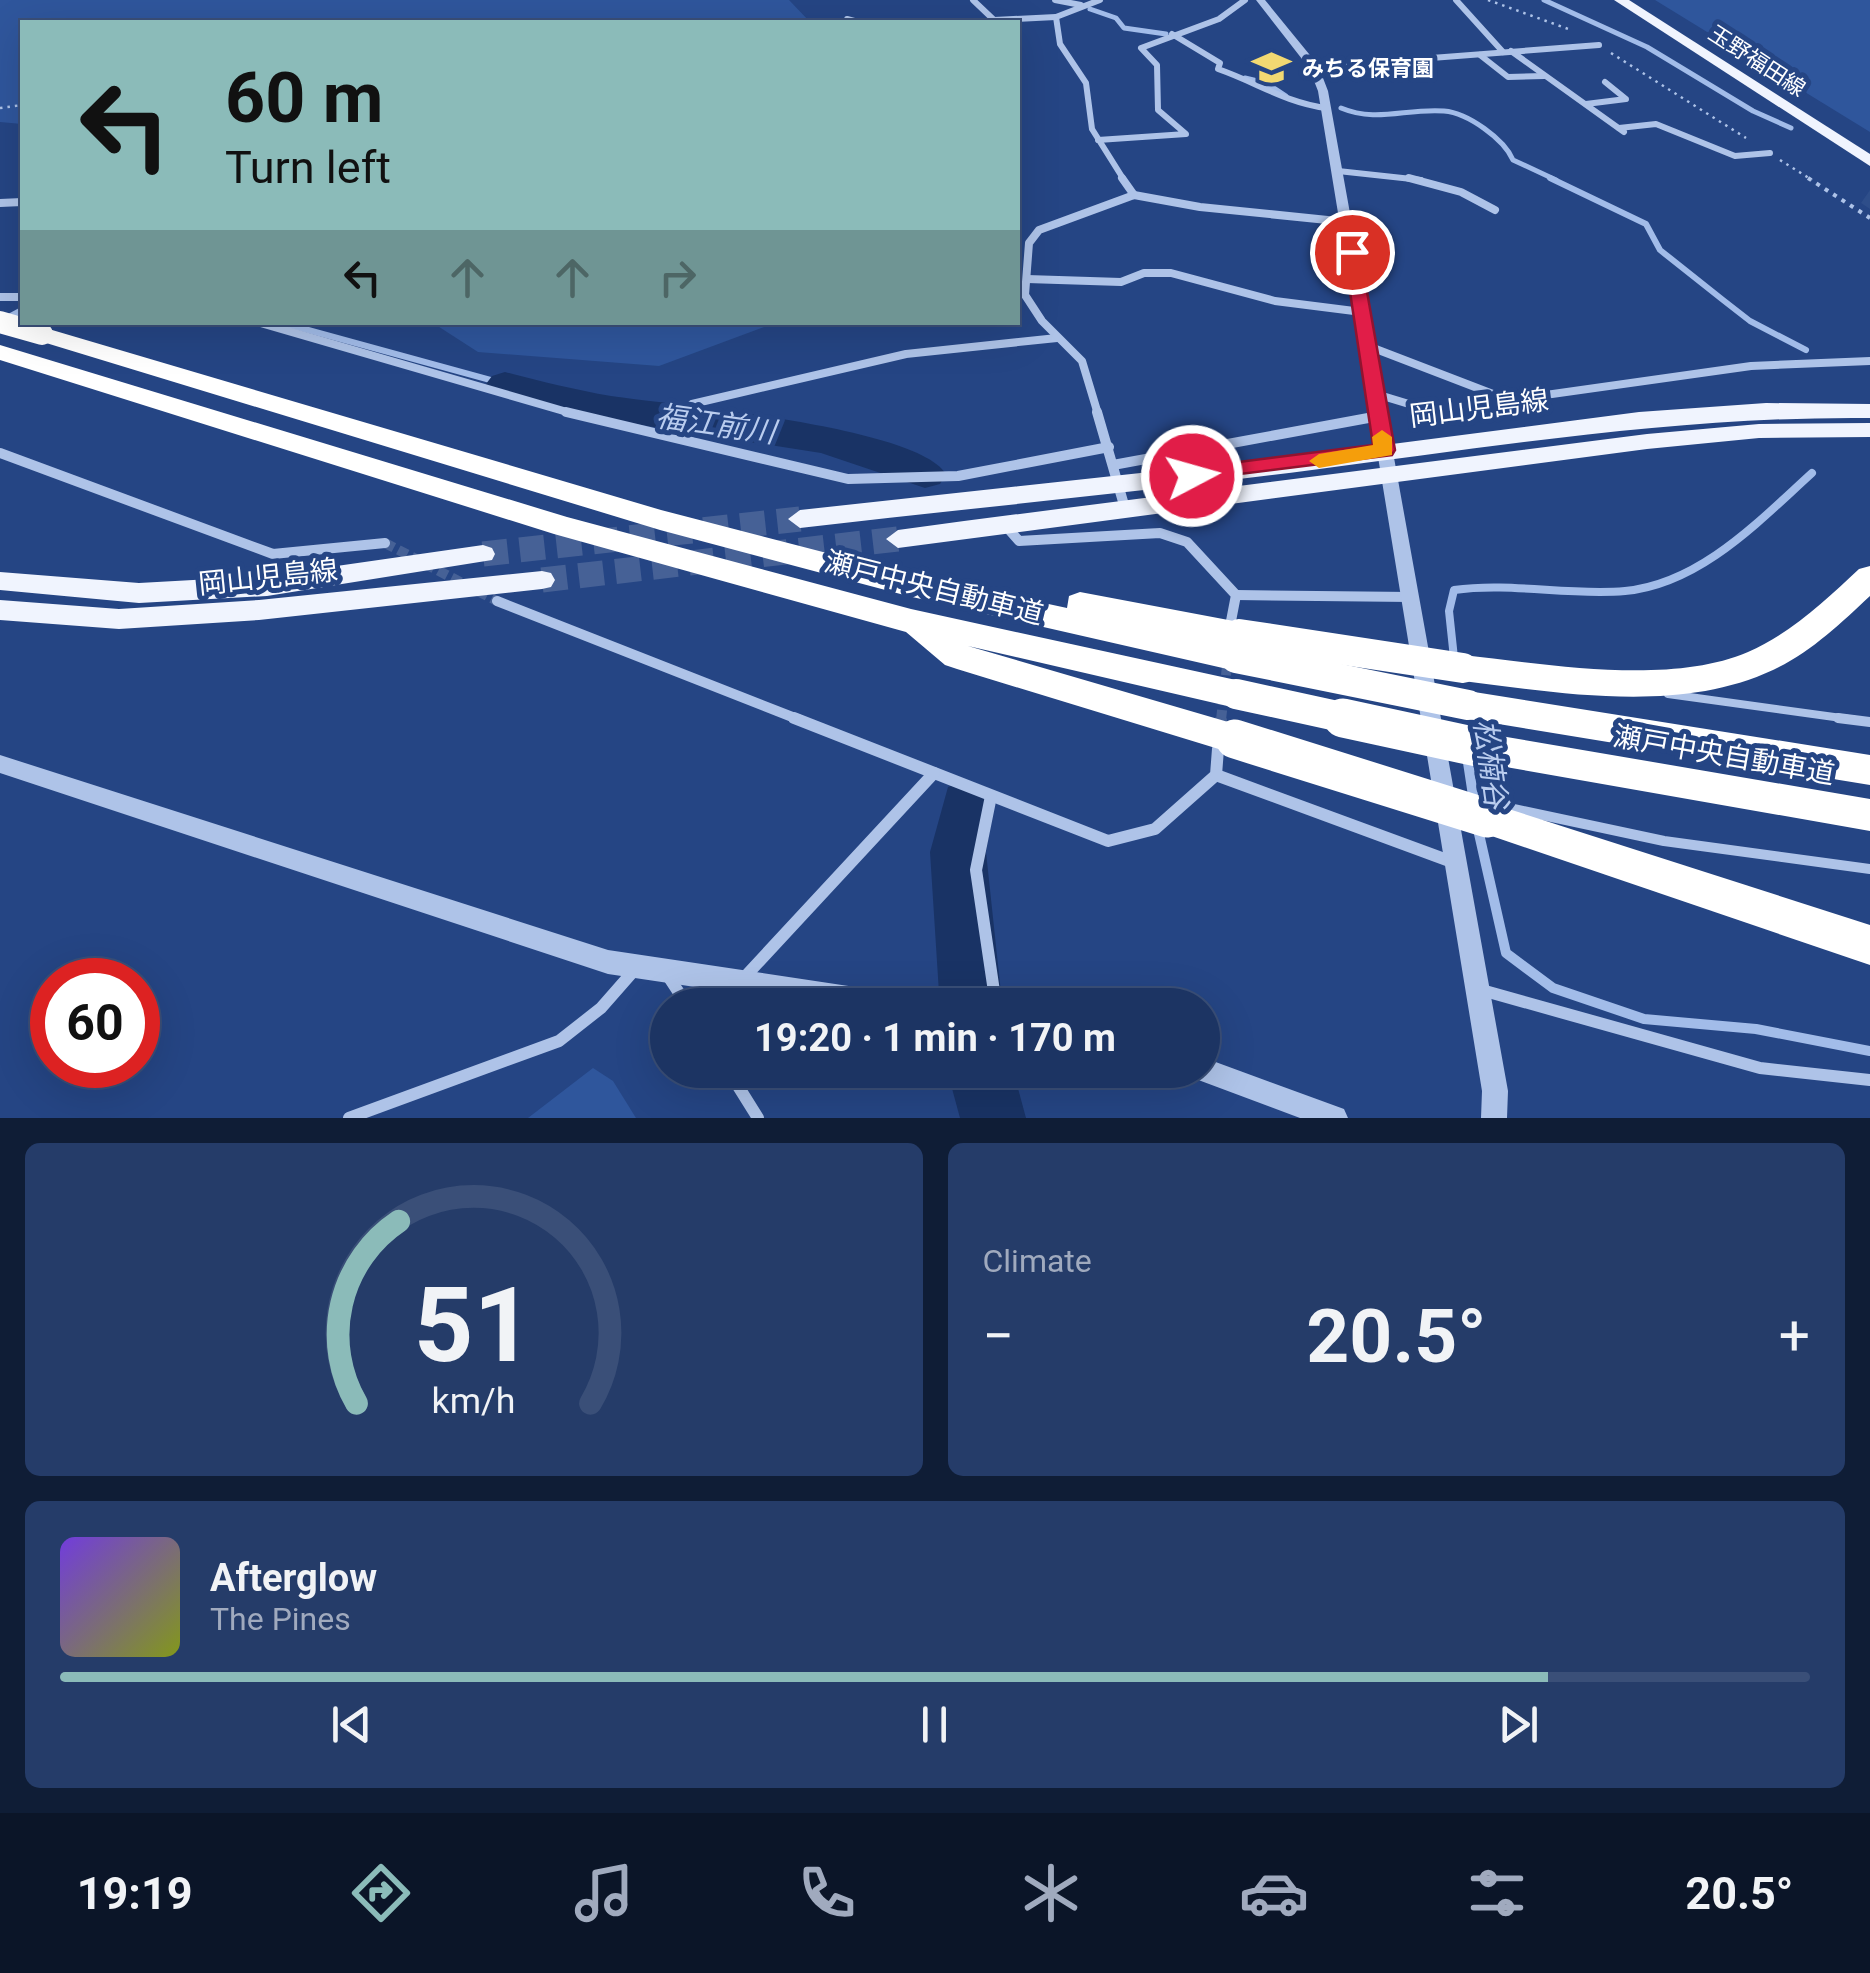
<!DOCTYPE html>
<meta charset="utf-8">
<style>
body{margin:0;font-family:Roboto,"Noto Sans JP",sans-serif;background:#253c69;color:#f1f3f6;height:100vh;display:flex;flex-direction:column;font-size:38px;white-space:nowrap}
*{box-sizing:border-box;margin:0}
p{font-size:32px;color:#a0aabe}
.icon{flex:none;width:55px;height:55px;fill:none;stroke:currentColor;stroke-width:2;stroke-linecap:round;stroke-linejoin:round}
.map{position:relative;height:1118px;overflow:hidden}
.side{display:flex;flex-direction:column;gap:25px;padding:25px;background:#0f1d36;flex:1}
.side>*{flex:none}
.banner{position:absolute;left:20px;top:20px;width:1000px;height:305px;border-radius:0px;box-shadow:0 10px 40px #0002,0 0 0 2px #3a4f78;background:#8bbbb9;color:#111;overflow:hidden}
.speed{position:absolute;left:30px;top:958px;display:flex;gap:20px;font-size:50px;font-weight:700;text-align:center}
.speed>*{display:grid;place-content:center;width:130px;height:130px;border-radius:50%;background:#1c3463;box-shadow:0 10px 40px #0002,0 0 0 2px #3a4f78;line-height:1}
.speed .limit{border:15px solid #d22;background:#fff;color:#111}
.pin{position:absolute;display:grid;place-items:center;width:85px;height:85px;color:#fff;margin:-42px;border:5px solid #fff;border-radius:50%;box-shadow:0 2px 10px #0007}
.me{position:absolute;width:110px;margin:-55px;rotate:84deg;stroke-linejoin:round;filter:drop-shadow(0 0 8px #0008)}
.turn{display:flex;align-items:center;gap:35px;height:210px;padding:0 40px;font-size:45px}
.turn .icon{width:130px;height:130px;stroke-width:2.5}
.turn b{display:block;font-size:70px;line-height:85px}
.lanes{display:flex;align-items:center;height:95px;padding:0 40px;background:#0003;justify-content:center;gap:50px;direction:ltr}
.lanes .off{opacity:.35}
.big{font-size:75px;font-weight:700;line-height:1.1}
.side .card{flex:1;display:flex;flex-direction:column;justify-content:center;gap:15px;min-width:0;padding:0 35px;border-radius:15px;background:#253c69}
.side .dial{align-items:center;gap:0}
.dial svg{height:260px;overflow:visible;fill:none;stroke:#3a4f78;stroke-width:7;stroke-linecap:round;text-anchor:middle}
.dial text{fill:#f1f3f6;stroke:none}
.song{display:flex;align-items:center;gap:30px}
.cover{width:120px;height:120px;border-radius:15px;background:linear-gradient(135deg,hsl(260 70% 55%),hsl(70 70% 35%))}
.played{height:10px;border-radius:5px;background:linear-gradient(90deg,#8bbbb9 85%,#3a4f78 85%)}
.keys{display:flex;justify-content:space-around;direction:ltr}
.heat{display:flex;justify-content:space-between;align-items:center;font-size:55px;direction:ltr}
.side .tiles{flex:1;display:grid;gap:25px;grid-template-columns:1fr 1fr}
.card:last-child{grid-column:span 2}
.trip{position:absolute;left:650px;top:988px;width:570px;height:100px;border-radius:50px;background:#1c3463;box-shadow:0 10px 40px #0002,0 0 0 2px #3a4f78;font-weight:700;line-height:100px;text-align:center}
.tab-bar{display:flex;height:160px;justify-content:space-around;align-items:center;background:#0b1528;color:#a0aabe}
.tab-bar .icon{width:70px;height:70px}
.tab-bar .selected{color:#8bbbb9}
.tab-bar b{font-size:45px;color:#f1f3f6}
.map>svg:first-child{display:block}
</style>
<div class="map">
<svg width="1870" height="1118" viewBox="0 0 1870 1118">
<rect width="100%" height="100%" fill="#254584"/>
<!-- green -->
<g fill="#2f569c">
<path d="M0 0H789L810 22H22V124L0 122Z"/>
<path d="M1655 0H1870V132Z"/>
<path d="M433 323V322L775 323 659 366 478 352Z"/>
<path d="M593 1068 613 1081 636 1118H528Z"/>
</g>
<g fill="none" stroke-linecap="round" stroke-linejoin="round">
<!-- stream-far3 -->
<g stroke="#a2bce9" stroke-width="5">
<path d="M1544 0 1647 47 1753 111 1791 128"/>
<path d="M1090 9 1116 18 1124 28 1166 34"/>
<path d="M1245 78 1266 83 1286 96"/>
<path d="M1341 108C1377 123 1406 108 1444 111 1468 113 1504 139 1513 160L1556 180"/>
</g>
<!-- stream-far2 -->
<g stroke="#a2bce9" stroke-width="6">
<path d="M1550 178 1646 224 1660 250 1723 300 1750 321 1806 350"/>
<path d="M9 317 22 310"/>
<path d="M279 322 505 384"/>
</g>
<!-- stream-far1 -->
<path stroke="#a2bce9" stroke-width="8" d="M1454 658 1449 611 1454 590C1511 582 1568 596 1625 591 1700 584 1759 521 1812 473"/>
<!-- stream -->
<g stroke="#a2bce9" stroke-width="10">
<path d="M1467 756 1474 802"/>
<path d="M1477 825 1506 953 1553 988 1644 1019 1756 1029 1870 1051"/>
</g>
<!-- river -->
<g fill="#193365" fill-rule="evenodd">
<path d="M505 372C540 381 575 390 611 396 672 405 917 426 946 474L940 484 925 488 821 453 609 420 492 392 486 384 492 376Z"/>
<path d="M967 780 986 787 994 804 986 852 1001 993 996 1005H944L939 993 930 852 948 787Z"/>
<path d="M947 1070H1013L1026 1118H960Z"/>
</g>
<!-- minor-tunnel-far1 -->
<g stroke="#466196" stroke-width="10" stroke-dasharray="10 5" stroke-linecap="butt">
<path d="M385 543 497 601"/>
<path d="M1221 720 1228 657"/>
</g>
<!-- minor-tunnel -->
<path stroke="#466196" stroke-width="12" stroke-dasharray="12 6" stroke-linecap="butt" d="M1220 729 1221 718"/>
<!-- primary-tunnel -->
<g stroke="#466196" stroke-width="25" stroke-dasharray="25 12" stroke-linecap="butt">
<path d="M483 554 800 519"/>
<path d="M542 580 898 539"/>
</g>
<!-- path-far1 -->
<g stroke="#aec3e8" stroke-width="2.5" stroke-dasharray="2.5 5" stroke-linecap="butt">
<path d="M1488 0 1571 30"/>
<path d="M1611 53 1746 138"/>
<path d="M0 108 22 105"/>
<path d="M1780 160 1812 180"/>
</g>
<!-- path -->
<path stroke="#aec3e8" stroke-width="4" stroke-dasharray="4 6" stroke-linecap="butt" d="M1808 178 1870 218"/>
<!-- service-far1 -->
<path stroke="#aec3e8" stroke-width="8" d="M1668 694 1856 720"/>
<!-- service -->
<g stroke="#aec3e8" stroke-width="10">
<path d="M1838 718 1870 722"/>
<path d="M1495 805 1664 841 1870 869"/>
</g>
<!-- minor-far3 -->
<g stroke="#aec3e8" stroke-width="6">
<path d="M973 0 994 20 991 22"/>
<path d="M1055 0 1081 5"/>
<path d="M1100 0 1056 17 1060 44 1086 83 1092 129 1124 180"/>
<path d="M1456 0 1503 52"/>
<path d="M847 19 858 22"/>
<path d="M994 20 1056 17"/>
<path d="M1172 34 1220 63 1218 69C1258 83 1284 102 1326 108"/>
<path d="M1511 51 1624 132"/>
<path d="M1480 55 1508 77 1544 76"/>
<path d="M1314 67 1599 45"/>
<path d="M1586 104 1626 99 1605 82"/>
<path d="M1619 128 1656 124 1735 156 1770 153"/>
<path d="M1098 140 1186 134 1158 110 1157 65 1141 48 1219 19 1245 0"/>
<path d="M1338 171 1421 180"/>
</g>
<!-- minor-far2 -->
<g stroke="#aec3e8" stroke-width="8">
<path d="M1122 178 1134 195"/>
<path d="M1409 178 1461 192 1495 210"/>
<path d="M0 203 22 202"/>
<path d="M1027 279 1121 282 1144 273H1171L1275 301 1362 312"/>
<path d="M0 297H22"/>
<path d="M257 322 574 414"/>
<path d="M1368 346 1506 399"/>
<path d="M1376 394 1432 411 1751 366 1870 361"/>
<path d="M680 414 692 404 906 354 1057 338"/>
<path d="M1098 414 1082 361 1042 321 1025 295 1029 243 1039 230 1134 195 1200 207 1347 222"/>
</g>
<!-- minor-far1 -->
<g stroke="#aec3e8" stroke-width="10">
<path d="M566 412 848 479 958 476 1109 447"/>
<path d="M1097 412 1124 505"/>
<path d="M668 435 681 412"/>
<path d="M0 453 273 554 385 543"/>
<path d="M1113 465 1379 416"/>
<path d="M1004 524 1019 541 1160 533 1187 542 1236 595 1231 621"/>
<path d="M1236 595 1411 597"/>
<path d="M497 601 800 720"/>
</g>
<!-- minor -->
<g stroke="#aec3e8" stroke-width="12">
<path d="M794 718 1108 841 1155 829 1216 775 1218 749"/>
<path d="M1216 775 1455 863"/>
<path d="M991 796 976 870 996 1005"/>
<path d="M668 976 687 1005"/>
<path d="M741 981 934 773"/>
<path d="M1478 989 1760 1068 1870 1080"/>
<path d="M728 1070 758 1118"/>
<path d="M349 1118 559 1041 601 1008 637 967"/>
</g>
<!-- tertiary -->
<g fill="#aec3e8" fill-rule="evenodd">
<path d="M1256 0H1265L1318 65 1328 91 1508 1091 1507 1118H1481L1482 1091 1318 91 1309 68Z"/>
<path d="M0 755 608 950 895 993 904 996 907 1005H815L608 974 0 773Z"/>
<path d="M1202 1057 1344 1109 1348 1118H1300L1193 1078 1190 1070H1202Z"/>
</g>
<!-- primary -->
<g fill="#f0f4fe" fill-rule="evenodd">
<path d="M1614 0H1629L1870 154V166Z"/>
<path d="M1766 403 1870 404V418C1682 416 1499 446 1312 470 1142 492 971 508 800 528L788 519 800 510 1307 455 1639 412Z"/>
<path d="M1870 423V437L1759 438 1647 449 898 548 886 539 898 530 964 521 1647 434 1759 424Z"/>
<path d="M483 545 492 548 495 554 492 560 267 596 139 603 0 590V572L139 583 267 576Z"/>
<path d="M542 571 551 573 555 580 551 587 542 589 259 620 119 629 0 620V600L119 609 259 600Z"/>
</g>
<!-- motorway -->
<g fill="#fff" fill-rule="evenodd">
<path d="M42 327 661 510 908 574 1067 608 1069 596 1080 592 1239 622 1250 625 1255 634 1250 643 1240 646 1252 658 1248 667 1236 671 908 596 660 530 33 339 30 334Z"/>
<path d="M0 345 567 517 911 609 1236 680 1248 684 1253 694 1248 704 1236 708 968 646 1235 724 1247 729 1252 739 1247 749 1235 754 957 669 945 665 906 632 554 534 0 360Z"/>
<path d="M1870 566V596C1841 623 1810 653 1773 670 1679 714 1562 693 1463 681L1451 677 1447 668 1451 659 1463 655C1546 664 1669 686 1748 652 1790 634 1826 600 1859 569Z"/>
<path d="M1468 691 1870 755V785L1468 719 1456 715 1451 705 1456 695Z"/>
<path d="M1477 732 1870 799V831L1477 762 1465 758 1460 747 1465 736Z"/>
<path d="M1487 802 1870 925V965L1474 830 1469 818 1474 806Z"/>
</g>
<!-- motorway-bridge-far2 -->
<path stroke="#fff" stroke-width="22" d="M0 322 42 334"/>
<!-- motorway-bridge-far1 -->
<g stroke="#fff" stroke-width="30">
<path d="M1239 634 1463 668"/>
<path d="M1236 658 1468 705"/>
<path d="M1236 694 1355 720"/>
</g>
<!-- motorway-bridge -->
<g stroke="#fff" stroke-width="39">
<path d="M1343 718 1477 747"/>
<path d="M1235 739 1487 818"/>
</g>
</g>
<!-- wall -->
<path fill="#2e4e8a" d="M1870 190V209L1861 203Z"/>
<!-- route -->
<path fill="#e11d48" stroke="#92132f" stroke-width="2.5" d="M1352 247 1360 252 1395 450 1392 455 1184 481 1181 476 1192 468 1373 445 1344 252Z"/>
<!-- slow -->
<path fill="#f59e0b" d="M1382 430 1392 437V455L1319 468 1309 461 1319 454 1373 445 1372 437Z"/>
<!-- icons -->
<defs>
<symbol id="school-bare" viewBox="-9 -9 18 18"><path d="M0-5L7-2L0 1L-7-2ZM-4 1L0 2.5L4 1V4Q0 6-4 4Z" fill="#f2d972" stroke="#254584" stroke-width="2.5" paint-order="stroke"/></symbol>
</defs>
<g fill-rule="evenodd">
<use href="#school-bare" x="1244" y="40" width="55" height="55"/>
</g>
<g text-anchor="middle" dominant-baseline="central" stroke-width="10" stroke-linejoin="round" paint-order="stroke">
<!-- far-street labels -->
<g font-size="22" fill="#fff" stroke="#254584">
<text transform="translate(1757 61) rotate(33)">玉野福田線</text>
</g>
<!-- far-poi labels -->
<g font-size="22" font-weight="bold" fill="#fff" stroke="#254584" text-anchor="start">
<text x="1302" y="68">みちる保育園</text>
</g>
<!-- street labels -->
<g font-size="28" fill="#fff" stroke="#254584">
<text transform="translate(1479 408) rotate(-7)">岡山児島線</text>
<text transform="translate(268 577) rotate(-6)">岡山児島線</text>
<text transform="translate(934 588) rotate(14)">瀬戸中央自動車道</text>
<text transform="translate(1724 755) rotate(10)">瀬戸中央自動車道</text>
</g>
<!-- water labels -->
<g font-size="30" font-style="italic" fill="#bacdef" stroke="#254584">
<text transform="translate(716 424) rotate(8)">福江前川</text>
<text transform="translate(1491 764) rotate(82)">松楠谷</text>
</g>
</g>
</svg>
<div class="speed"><div class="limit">60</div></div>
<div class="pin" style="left:1352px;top:252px;background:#d93025"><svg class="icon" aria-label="arrive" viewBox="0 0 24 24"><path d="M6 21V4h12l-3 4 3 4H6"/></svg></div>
<svg class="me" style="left:1192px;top:476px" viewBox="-20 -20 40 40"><circle r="17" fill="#e11d48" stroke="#fff" stroke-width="3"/><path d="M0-11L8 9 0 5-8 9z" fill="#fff"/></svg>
<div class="trip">19:20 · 1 min · 170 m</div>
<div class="banner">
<div class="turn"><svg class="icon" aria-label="left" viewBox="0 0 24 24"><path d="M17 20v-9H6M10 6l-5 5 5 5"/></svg><div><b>60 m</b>Turn left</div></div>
<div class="lanes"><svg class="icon" aria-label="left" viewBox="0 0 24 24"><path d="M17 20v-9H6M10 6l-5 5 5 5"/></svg><svg class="icon off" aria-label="ahead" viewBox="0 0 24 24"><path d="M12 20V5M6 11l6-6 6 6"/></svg><svg class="icon off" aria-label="ahead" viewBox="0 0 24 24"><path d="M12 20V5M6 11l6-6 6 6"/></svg><svg class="icon off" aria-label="right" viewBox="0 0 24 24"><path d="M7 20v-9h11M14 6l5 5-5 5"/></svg></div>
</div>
</div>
<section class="side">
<div class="tiles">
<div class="card dial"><svg viewBox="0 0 100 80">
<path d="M14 69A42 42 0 1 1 86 69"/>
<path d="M14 69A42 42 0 0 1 27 13" stroke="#8bbbb9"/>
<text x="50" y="56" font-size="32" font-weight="700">51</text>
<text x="50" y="72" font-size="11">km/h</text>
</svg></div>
<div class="card"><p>Climate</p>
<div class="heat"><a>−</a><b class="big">20.5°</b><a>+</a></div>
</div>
<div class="card">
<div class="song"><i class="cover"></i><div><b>Afterglow</b><p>The Pines</p></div></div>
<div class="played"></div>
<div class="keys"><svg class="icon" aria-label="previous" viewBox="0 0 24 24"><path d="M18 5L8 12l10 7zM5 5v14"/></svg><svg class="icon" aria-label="pause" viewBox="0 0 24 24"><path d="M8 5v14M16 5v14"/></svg><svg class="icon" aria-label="next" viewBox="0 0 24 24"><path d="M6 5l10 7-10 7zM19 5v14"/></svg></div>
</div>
</div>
</section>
<nav class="tab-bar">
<b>19:19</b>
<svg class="icon selected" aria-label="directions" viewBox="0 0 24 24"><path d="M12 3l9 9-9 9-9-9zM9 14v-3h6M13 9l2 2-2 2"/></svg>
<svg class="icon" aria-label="music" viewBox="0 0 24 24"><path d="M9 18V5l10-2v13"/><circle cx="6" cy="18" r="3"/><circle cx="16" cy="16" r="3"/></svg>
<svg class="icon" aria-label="phone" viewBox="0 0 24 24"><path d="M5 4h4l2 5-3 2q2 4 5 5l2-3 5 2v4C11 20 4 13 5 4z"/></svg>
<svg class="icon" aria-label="climate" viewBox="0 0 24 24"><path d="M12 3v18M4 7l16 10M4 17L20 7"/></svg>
<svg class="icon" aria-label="car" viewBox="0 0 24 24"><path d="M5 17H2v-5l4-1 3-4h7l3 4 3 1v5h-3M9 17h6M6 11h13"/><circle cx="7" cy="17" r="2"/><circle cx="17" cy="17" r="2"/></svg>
<svg class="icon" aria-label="filters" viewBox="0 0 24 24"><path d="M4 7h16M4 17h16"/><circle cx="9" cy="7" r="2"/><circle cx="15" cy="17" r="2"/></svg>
<b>20.5°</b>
</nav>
